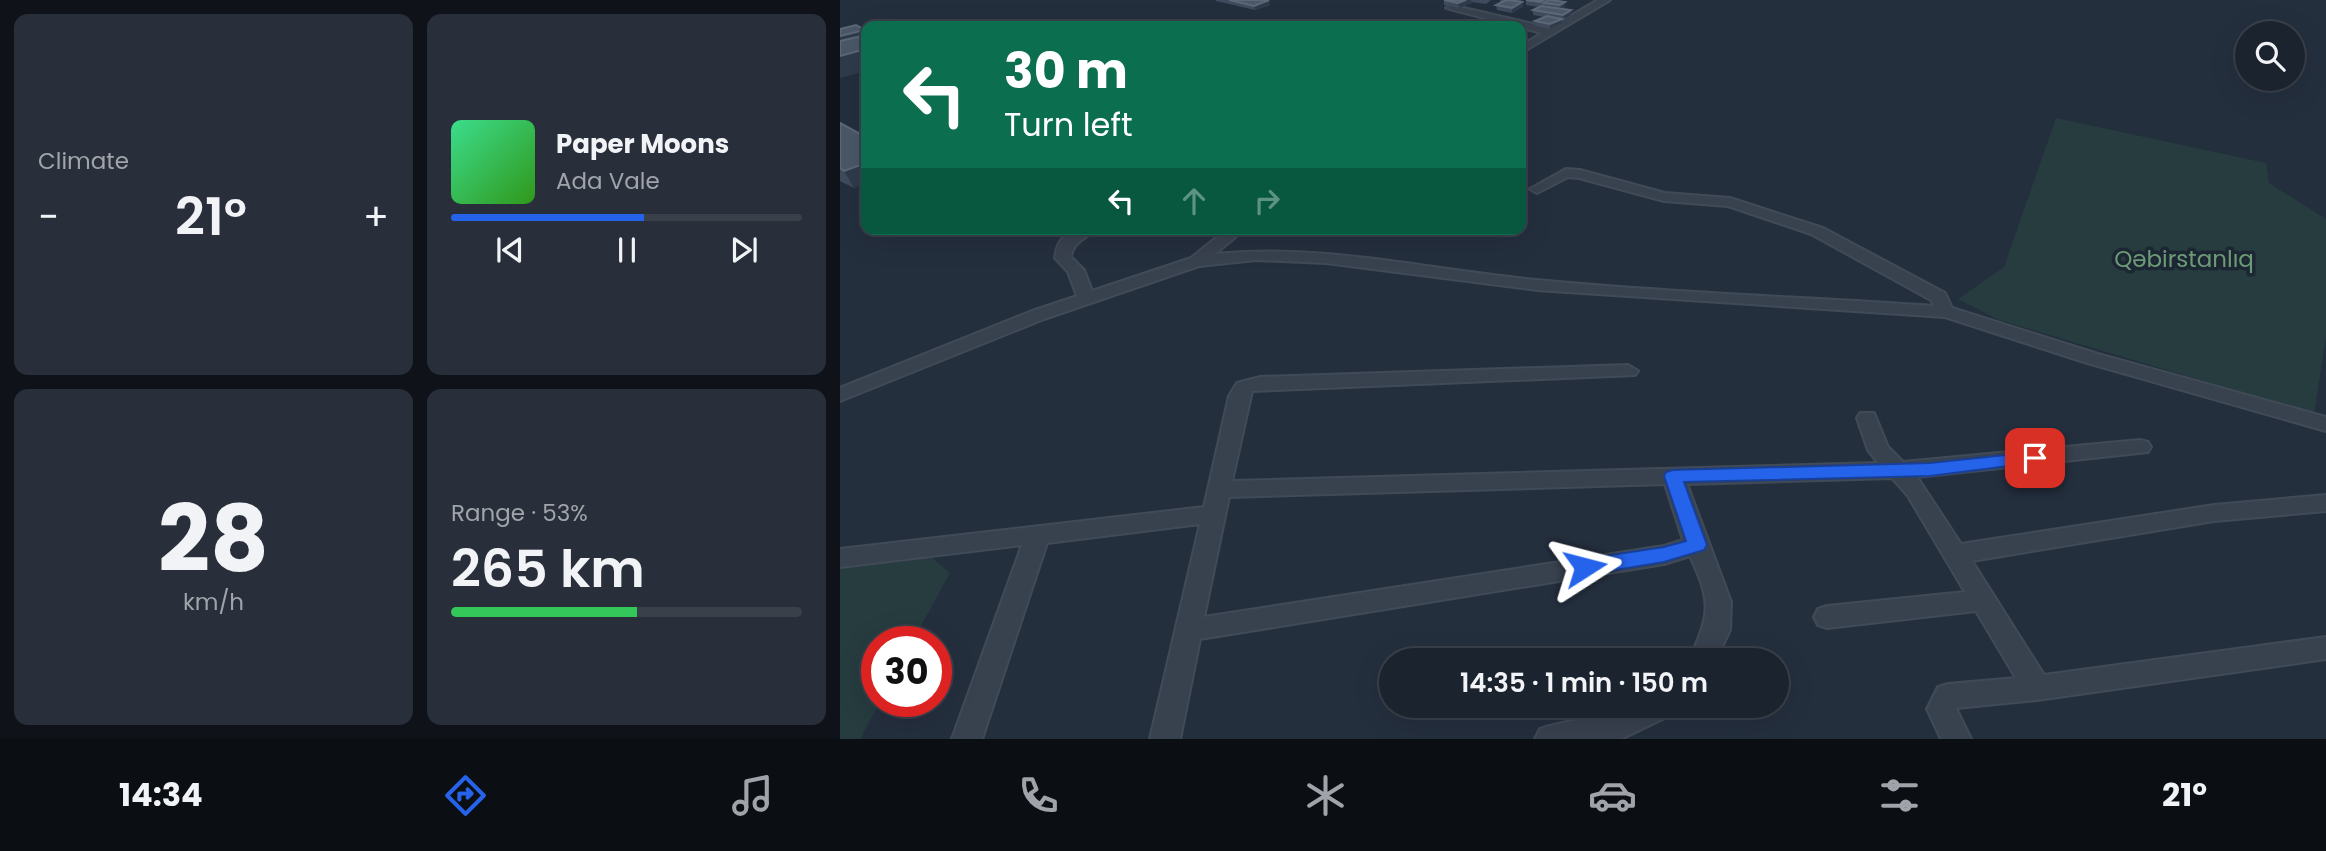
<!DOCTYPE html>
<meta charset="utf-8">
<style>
body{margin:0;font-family:Poppins,sans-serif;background:#282f3a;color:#f1f3f6;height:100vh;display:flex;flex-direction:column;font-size:26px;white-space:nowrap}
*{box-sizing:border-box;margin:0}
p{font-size:23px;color:#a0a4aa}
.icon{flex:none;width:38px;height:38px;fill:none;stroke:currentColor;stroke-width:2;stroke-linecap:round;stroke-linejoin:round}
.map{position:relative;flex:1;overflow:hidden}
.panel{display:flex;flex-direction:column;gap:14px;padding:14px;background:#0f1319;width:840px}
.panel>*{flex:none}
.banner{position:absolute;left:21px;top:21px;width:665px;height:214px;border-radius:14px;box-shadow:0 7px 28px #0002,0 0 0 2px #39404a;background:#0b6e4f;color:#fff;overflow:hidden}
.controls{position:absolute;left:1395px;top:21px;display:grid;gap:14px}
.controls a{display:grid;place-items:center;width:70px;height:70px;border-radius:50%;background:#1b232e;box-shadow:0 7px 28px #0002,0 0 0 2px #39404a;font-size:35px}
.speed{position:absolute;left:21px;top:626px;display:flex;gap:14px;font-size:35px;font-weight:700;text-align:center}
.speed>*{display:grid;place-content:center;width:91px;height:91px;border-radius:50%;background:#1b232e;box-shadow:0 7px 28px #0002,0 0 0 2px #39404a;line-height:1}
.speed .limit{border:10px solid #d22;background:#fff;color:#111}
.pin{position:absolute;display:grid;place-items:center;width:60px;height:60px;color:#fff;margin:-30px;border-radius:14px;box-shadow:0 4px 10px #0006}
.me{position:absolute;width:77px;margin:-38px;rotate:81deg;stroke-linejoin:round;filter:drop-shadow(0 0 5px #0008)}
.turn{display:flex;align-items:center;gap:24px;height:147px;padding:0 28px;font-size:32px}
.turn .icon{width:91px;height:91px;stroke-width:2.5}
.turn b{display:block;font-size:49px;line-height:60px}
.lanes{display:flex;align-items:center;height:66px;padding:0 28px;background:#0003;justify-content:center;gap:35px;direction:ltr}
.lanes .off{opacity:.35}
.big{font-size:52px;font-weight:600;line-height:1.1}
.panel .card{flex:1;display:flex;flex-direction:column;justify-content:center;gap:10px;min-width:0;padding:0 24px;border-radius:14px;background:#282f3a}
.panel .dial{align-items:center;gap:0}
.dial b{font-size:91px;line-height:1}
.song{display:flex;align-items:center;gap:21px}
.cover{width:84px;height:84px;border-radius:10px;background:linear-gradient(135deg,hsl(150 70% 55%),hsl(110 70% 35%))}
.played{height:7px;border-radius:4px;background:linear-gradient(90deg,#2563eb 55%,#39404a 55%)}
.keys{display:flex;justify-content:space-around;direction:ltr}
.heat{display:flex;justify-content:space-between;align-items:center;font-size:38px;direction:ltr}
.charge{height:10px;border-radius:5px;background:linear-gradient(90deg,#34c759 53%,#39404a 0)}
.panel .tiles{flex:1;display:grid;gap:14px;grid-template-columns:repeat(2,1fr)}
.trip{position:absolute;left:539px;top:648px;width:410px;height:70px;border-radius:35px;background:#1b232e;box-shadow:0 7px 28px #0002,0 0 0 2px #39404a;font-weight:600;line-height:70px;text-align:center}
.menu{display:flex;height:112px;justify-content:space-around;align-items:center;background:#0b0e12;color:#a0a4aa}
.menu .icon{width:49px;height:49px}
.menu .on{color:#2563eb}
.menu b{font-size:32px;color:#f1f3f6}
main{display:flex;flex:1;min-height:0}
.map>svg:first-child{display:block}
</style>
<main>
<section class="panel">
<div class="tiles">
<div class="card"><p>Climate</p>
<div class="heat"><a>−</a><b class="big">21°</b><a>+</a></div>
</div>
<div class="card">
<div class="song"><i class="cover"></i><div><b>Paper Moons</b><p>Ada Vale</p></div></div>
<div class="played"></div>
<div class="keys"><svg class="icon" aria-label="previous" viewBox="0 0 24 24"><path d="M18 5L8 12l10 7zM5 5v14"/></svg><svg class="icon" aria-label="pause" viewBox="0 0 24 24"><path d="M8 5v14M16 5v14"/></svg><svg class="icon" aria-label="next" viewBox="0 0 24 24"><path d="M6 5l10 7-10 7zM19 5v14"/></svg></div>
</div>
<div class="card dial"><b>28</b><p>km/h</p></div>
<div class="card"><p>Range · 53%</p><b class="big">265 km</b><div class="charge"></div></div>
</div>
</section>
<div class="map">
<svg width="1486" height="739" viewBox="0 0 1486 739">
<rect width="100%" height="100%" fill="#242f3e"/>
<!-- green -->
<g fill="#263c3f">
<path d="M1216 118 1426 163 1429 183 1486 219V337L1474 414 1159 320 1118 299 1164 267Z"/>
<path d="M91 557 110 573 72 642H37V702H40L20 739H0V568Z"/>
</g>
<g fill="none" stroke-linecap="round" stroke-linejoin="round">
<defs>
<g id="street">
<path d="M758 0H770L681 53V46L702 33 606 8 611 5 710 28Z"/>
<path d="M726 169 740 170 825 193 890 198 983 228 1105 293 1112 308 1258 354 1486 417V431L1244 362 1105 317 697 290 486 263 416 260 359 266 204 319 0 401V388L192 311 237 296 228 272 215 258C217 233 234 229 256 229 246 239 233 241 231 257L244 270 252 291 351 258 387 229H405L375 254C483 243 590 270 697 280 829 293 962 297 1094 306L1091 300 971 234 888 206 824 201 739 178 728 177 697 193 690 189Z"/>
<path d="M788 365 798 371 795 375 412 391 392 481 1038 463 1028 450 1017 418 1020 413H1034L1048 447 1063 462 1300 440 1308 442 1311 447 1308 452 1077 477 1121 544 1374 505 1486 495V511L1374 521 1132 561 1204 675 1486 637V659L1197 700 1116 708 1131 739H1101L1087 709 1098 687 1108 684 1176 678 1136 611 987 628 978 625 974 617 978 609 987 606 1125 592 1068 496 1052 478 847 484 891 602 890 630 876 660H849C870 614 872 603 850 556L824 564 360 639 340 739H310L360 524 207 543 142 739H112L182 545 0 567V549L364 507 389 396 397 383 420 377ZM825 484 843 540 824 546 364 617 389 497Z"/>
<path d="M794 705H837L833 714 781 739H695L700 729C731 718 764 720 794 705Z"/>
</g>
</defs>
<!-- street casing -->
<use href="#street" stroke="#414a57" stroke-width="4"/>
<!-- street -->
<use href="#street" fill="#38414e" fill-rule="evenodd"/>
</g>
<!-- wall -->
<g fill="#3f4b5c">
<path d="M376 0H428L430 5 415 10 376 1Z"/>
<path d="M604 0H651L646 4 632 2V3L619 8 604 5Z"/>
<path d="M660 0H682L679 2H682L683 7 672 13 657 10 656 5 662 2H660Z"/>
<path d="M686 0 707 1 725 7 722 9 731 10V15L723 20 722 19V23L710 29 695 26V21L705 17 693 15V10L699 7 686 5Z"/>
<path d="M0 123 14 188 0 181Z"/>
</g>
<!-- shaded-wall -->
<g fill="#2f3b4b">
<path d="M429 0 430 5 415 10 414 6Z"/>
<path d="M626 0H631L632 3 619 8 618 3Z"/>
<path d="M682 2 683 7 672 13V8Z"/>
<path d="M725 2V7L720 10V5Z"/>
<path d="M731 10V15L723 20V15Z"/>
<path d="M722 19V23L710 29V24Z"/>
<path d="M25 30 26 71 0 78V36Z"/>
<path d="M26 163V184L14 188 4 171Z"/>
</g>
<!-- building -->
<g fill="#4b5868" stroke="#5c6777" stroke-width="2">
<path d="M389 0H429L414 6Z"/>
<path d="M604 0H626L618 3Z"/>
<path d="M666 0H669L682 2 672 8 656 5Z"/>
<path d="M686 0H704L701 2Z"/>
<path d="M708 0H711L725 2 720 5 704 3Z"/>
<path d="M701 6 731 10 723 15 693 10Z"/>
<path d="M707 16 722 19 710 24 695 21Z"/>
<path d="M90 20 103 26H63Z"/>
<path d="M16 25 25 30 0 36V29Z"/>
<path d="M26 35V49L0 56V41Z"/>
<path d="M0 123 26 137V163L4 171 0 168Z"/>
</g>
<!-- route -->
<path fill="#2563eb" stroke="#184099" stroke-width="2" d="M1195 452 1201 454 1204 458 1201 462 1090 476 844 482 867 545 864 550 824 562 745 575 738 573 735 567 738 562 745 559 824 547 846 541 824 476 826 472 833 470 1090 463Z"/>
<g text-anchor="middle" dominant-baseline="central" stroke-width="7" stroke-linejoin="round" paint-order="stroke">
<!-- park labels -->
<g font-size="23" fill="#6b9a76" stroke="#1d2633">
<text x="1344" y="259">Qəbirstanlıq</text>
</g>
</g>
</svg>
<div class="controls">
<a><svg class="icon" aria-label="search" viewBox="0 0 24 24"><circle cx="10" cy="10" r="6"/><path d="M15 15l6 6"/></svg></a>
</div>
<div class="speed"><div class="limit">30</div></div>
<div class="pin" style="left:1195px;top:458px;background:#d93025"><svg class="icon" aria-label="arrive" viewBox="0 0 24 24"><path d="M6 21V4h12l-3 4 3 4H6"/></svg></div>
<svg class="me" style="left:745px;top:567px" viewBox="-20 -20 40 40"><path d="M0-17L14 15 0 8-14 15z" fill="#2563eb" stroke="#fff" stroke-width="4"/></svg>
<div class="trip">14:35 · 1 min · 150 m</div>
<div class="banner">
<div class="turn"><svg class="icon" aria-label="left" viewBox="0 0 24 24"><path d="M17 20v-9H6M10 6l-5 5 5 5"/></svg><div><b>30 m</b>Turn left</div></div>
<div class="lanes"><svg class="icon" aria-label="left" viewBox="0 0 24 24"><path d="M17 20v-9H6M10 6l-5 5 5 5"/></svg><svg class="icon off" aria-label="ahead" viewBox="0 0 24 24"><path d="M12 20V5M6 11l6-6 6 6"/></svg><svg class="icon off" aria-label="right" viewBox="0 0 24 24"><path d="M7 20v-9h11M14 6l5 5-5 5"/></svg></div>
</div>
</div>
</main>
<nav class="menu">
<b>14:34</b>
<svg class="icon on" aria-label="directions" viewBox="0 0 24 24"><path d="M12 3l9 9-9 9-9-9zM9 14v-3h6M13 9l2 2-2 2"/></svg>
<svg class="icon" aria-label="music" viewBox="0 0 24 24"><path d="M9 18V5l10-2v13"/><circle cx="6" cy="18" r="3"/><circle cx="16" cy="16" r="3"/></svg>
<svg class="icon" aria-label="phone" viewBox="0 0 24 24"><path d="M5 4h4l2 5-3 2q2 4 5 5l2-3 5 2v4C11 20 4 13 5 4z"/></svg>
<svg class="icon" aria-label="climate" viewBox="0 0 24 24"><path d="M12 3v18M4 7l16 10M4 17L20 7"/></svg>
<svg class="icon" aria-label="car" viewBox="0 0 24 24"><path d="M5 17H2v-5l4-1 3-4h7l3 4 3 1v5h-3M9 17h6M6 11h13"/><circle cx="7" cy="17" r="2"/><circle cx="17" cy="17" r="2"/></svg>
<svg class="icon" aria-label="filters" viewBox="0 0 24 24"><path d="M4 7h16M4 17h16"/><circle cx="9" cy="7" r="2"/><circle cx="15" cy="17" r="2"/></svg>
<b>21°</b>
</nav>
